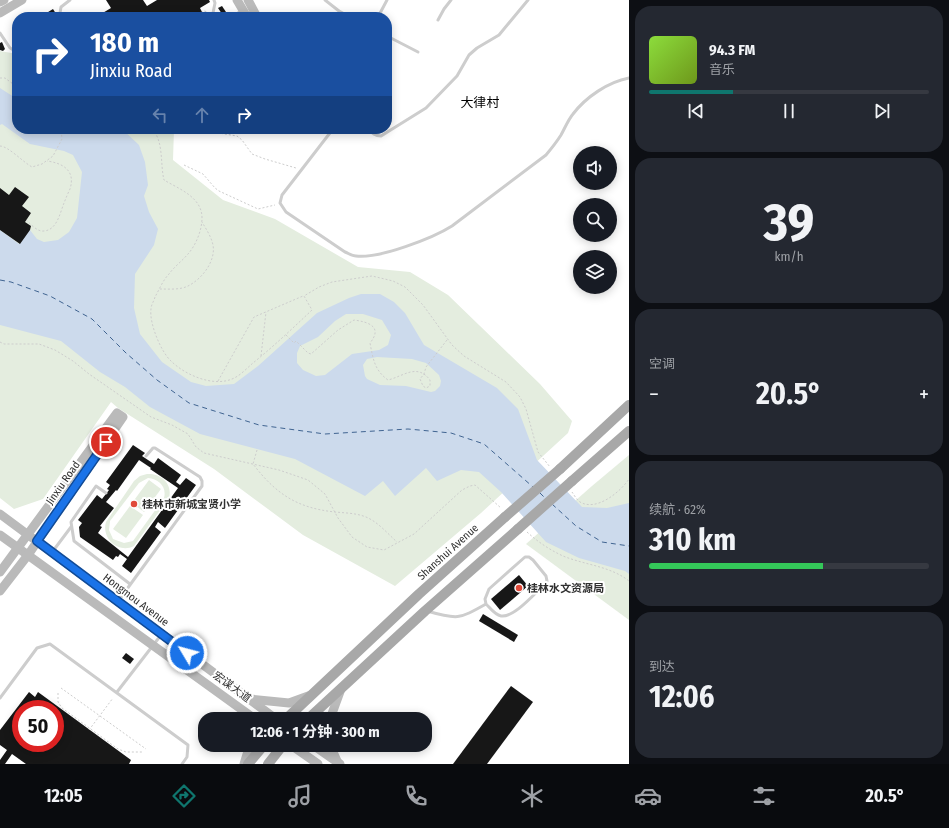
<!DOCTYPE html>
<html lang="zh">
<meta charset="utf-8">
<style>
body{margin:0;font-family:"Fira Sans Condensed","Noto Sans SC",sans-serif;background:#242831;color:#f1f3f6;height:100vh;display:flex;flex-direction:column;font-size:15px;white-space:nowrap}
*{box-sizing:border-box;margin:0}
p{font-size:13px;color:#9ea1a6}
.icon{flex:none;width:22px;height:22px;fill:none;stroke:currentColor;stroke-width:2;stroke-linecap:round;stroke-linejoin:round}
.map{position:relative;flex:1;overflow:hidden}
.details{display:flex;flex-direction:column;gap:6px;padding:6px;background:#0d0f14;width:320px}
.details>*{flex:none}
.hud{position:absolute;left:12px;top:12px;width:380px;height:122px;border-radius:16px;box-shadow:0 2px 10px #0003;background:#1a4fa0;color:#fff;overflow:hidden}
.fabs{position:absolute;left:573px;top:146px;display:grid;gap:8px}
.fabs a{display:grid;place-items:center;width:44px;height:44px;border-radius:50%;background:#171b24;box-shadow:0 2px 10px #0003;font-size:20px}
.speed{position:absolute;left:12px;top:700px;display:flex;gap:8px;font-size:20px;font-weight:700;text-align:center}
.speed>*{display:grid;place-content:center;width:52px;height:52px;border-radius:50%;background:#171b24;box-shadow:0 2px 10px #0003;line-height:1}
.speed .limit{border:6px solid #d22;background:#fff;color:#111}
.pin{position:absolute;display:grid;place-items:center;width:34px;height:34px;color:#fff;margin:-17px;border:2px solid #fff;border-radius:50%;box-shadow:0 1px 4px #0007}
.me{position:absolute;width:44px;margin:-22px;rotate:307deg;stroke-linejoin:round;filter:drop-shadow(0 0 3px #0008)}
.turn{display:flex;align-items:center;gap:14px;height:84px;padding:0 12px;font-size:18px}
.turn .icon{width:52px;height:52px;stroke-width:2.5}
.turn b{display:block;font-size:28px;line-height:34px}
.lanes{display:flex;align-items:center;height:38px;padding:0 12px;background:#0003;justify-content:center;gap:20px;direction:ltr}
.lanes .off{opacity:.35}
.big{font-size:30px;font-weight:700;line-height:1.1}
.details .card{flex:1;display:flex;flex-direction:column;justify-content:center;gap:6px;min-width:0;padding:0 14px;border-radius:16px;background:#242831}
.details .dial{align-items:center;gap:0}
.dial b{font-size:52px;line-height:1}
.song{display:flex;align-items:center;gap:12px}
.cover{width:48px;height:48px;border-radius:6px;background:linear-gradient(135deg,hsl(90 70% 55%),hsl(80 70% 35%))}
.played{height:4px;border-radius:2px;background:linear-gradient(90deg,#0f766e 30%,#363941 30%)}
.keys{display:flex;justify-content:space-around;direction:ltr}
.heat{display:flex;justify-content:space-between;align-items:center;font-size:22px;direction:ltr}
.charge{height:6px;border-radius:3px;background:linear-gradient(90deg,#34c759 62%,#363941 0)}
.trip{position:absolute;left:198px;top:712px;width:234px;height:40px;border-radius:16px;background:#171b24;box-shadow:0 2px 10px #0003;font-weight:700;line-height:40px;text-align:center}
.dock{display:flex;height:64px;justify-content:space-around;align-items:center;background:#090b0e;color:#9ea1a6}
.dock .icon{width:28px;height:28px}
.dock .selected{color:#0f766e}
.dock b{font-size:18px;color:#f1f3f6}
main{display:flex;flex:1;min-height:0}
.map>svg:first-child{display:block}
</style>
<main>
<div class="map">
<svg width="629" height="764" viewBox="0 0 629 764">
<rect width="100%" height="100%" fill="#fff"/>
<!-- green -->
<g fill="#e4eddf" fill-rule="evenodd">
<path d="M0 51 17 54V129H174L173 160 223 200 275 219 358 267 410 272 448 295 540 384 572 421 568 433 481 513 395 586 303 535 214 469 118 408 111 402 43 499 14 509 0 498Z"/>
<path d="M629 455V620L526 544 592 486Z"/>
<path d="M147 474C160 473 173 483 169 498L134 546C119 554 101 539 106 522L134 481 140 476ZM148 478C159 479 167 487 164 498L133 541 124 543 113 539 109 530 110 521 139 483Z"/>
<path d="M149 480 161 489 144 512 132 503Z"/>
<path d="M130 506 143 515 126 538 113 529Z"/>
</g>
<!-- water -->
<path fill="#ccdaec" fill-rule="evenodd" d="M0 88 17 99V129H122L139 145 145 162 148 185 144 196 149 212 158 229 154 245 135 274 134 308 140 334 162 362 191 382 206 386 234 384 258 366 317 313 349 298 361 294H380L394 302 405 313 424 345 497 388 518 409 537 460 582 507 607 508 629 503V574L625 571 579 558 546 542 501 492 479 472 461 470 437 481 426 468 395 496 383 481 365 496 295 459 200 434 150 407 125 387 100 372 61 341 0 325V230L19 244 30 230 37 239 44 242 58 240 69 232 77 218 82 172 73 155 64 151 30 144 2 124 0 125ZM346 314H363L382 320 391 335 388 345 379 350 352 354 325 375 316 376 303 370 297 363V353L300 346 318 337 335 321ZM377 357 412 359 426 363 439 375 441 381 440 386 435 391 431 392 406 386 380 385 367 379 365 376 363 365 367 359Z"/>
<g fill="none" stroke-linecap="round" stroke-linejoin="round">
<!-- ferry -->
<g stroke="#406491" stroke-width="1" stroke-dasharray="5 4" stroke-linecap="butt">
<path d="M0 280 11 282 50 296 92 319 126 353 157 380 189 403 259 425 325 434 408 429 451 433 484 444 533 487"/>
<path d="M540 493 545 498"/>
<path d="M552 504 576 526 602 542 629 546"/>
</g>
</g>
<!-- building -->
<g fill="#171717" fill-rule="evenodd">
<path d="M106 0H143L147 6 157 0H209L210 2 200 8 202 12 193 17 190 15 188 17H96L111 8Z"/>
<path d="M222 6 228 15 225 17H224L218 8Z"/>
<path d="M53 9 58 17H40Z"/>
<path d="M17 31V45L12 35Z"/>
<path d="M2 42 5 49 3 51 0 50V43Z"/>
<path d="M15 187 29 197 22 206 31 213 25 222 31 226 30 230 20 244 0 230V188L9 195Z"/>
<path d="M133 445 145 453 142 456 154 464 158 458 181 475 176 482 180 485 186 478 196 485 165 528 158 522 155 527 161 532 131 573 122 566 127 559 120 554 118 557 116 556 113 560 80 537 79 527 82 523 78 520 97 495 102 499 109 490 107 489 110 485 106 482ZM139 460 151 468 150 469 178 488 128 557 98 533 102 527 100 526 114 508 106 502 116 490 117 491Z"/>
<path d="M519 575 528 586 500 610 491 599Z"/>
<path d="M483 614 518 635 514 642 479 621Z"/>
<path d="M126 653 134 659 130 664 122 658Z"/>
<path d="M511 686 533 702 487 764H453Z"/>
<path d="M29 692 35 697 38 692 131 760 129 764H26L12 754 5 764H0V760L7 750 0 745V730ZM21 709H55V743H21Z"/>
</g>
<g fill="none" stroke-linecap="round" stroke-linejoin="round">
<!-- path -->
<g stroke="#cdcdcd" stroke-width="1" stroke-dasharray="2 2" stroke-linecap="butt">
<path d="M194 17 204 11 208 12"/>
<path d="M0 78H5L17 87"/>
<path d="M152 129C164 141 160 164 164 180 179 189 202 197 202 218 202 230 196 245 188 254 182 261 174 267 169 274 163 280 159 290 155 297 154 301 151 305 151 309 149 323 161 352 171 361 185 375 213 387 232 379 240 376 247 368 253 363 274 346 293 328 312 310L304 296 319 287 332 282 372 276 393 281 405 287 423 305 452 345 464 356 506 382 520 397 526 409 538 452 550 467"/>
<path d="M213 132 237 136 242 140 252 154 265 159 296 168"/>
<path d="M0 146C8 146 23 162 32 167L42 164 53 156 62 139 61 129"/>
<path d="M184 165 203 174 215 188 219 191 258 209 275 205"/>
<path d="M26 220C31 224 37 232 44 231 57 230 60 213 64 203 66 198 68 193 70 189 76 170 62 163 47 161"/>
<path d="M160 289C169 289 180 290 188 286 202 279 216 261 213 245 211 236 206 229 202 222"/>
<path d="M286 335 294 343 296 341 308 353 311 354 338 330 354 320C369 322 383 327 370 343 373 358 374 370 388 380 404 376 417 363 430 380V386L426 388 423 386 420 379 424 374 426 367 447 340"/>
<path d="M0 342 4 344H39L55 350 73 361 89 374 151 417 172 425 188 434 196 447 204 453 279 470 308 480 325 494 338 518 352 537 367 547 384 550 414 534 462 490 470 486 475 485 501 508"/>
<path d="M261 356 266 312"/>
<path d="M218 381 254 317 303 296"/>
<path d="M257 450 253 464C276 494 297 508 335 512 345 513 356 513 366 517 378 522 387 533 397 542"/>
<path d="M572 492C574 495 577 500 580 502 597 512 621 491 629 479"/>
<path d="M527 532C538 542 550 550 563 556 585 565 610 566 629 581"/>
<path d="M61 688 146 749"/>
<path d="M58 693V702L62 708 118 749 126 752H143"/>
<path d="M89 730 113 698"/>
</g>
<!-- lane -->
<g stroke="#cdcdcd" stroke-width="3">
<path d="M214 0 215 3 213 13 216 17"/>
<path d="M325 0 339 11 350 17"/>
<path d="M62 17 60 13 61 7 70 0"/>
<path d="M232 17 241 11"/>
<path d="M378 17 387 0"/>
<path d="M438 20 444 9 451 0"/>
<path d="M0 33 10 48 17 52"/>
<path d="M387 36 418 52"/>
<path d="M333 129 282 195 280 203 286 212 345 252C348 253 352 256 356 256 379 259 433 238 452 226L546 155C551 149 556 143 561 135 565 128 568 120 573 114 586 97 608 82 629 78"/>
<path d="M368 129C372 133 375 136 381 136L426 108 457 76 469 55 477 48 499 35 528 0"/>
<path d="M106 493 96 486 71 522 74 541 130 584"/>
<path d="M53 551 71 527"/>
<path d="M119 600 202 486V481L200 477 155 448H153L146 456"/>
<path d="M427 611C458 620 459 619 486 604 490 608 495 615 501 616 514 618 535 593 544 585L547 581 546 576 533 560 529 557H525L489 589 485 599 486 604"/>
<path d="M117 692 161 635"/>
<path d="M0 698 37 648 50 644 188 745 187 757 182 764"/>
</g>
<!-- secondary -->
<g stroke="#bababa" stroke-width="9">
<path d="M237 0 247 17"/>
<path d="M248 0 257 17"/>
<path d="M0 2 4 0"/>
<path d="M0 13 22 0"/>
<path d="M0 514 276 719"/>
<path d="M0 535 255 719"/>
<path d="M0 572 117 413 123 417 28 555 0 591"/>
<path d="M250 699 289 703 311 695"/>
<path d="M330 719 341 689"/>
<path d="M291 745 318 764"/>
<path d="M313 745 340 764"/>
<path d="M330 745 337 761"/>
<path d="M244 764 248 751V745"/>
</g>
<!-- primary -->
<g stroke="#a8a8a8" stroke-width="10">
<path d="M560 469 629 405"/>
<path d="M572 481 629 431"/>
<path d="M286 719 419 594 505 517"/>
<path d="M308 719 425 611 518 529"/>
<path d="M248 764 264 745"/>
<path d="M268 764 283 745"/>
</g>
<!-- primary-bridge -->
<g stroke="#a8a8a8" stroke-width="10">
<path d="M505 517 560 469"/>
<path d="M518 529 572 481"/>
</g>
</g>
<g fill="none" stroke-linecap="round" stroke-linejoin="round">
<defs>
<path id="route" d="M106 442 37 541 187 653"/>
</defs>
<!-- route casing -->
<use href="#route" stroke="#114b97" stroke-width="10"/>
<!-- route -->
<use href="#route" stroke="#1a73e8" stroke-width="7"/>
</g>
<!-- markers -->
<g fill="#e04a3a" stroke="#fff" stroke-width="1.5">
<circle cx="134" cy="504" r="4"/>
<circle cx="519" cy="588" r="4"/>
</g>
<g text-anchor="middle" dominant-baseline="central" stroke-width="4" stroke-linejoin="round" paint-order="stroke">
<!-- street labels -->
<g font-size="11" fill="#303030" stroke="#fff">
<text transform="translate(63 483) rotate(-55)">Jinxiu Road</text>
<text transform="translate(448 552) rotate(-42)">Shanshui Avenue</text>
<text transform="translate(136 600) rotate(37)">Hongmou Avenue</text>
<text transform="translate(232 687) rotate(36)">宏谋大道</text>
</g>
<!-- poi labels -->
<g font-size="11" font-weight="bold" fill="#303030" stroke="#fff" text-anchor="start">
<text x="142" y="504">桂林市新城宝贤小学</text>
<text x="527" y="588">桂林水文资源局</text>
</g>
<!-- quarter labels -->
<g font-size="13" fill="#000" stroke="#fff">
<text x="480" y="102">大律村</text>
</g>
</g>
</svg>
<div class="fabs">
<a><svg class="icon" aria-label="sound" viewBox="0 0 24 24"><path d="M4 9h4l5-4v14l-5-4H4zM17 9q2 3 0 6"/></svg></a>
<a><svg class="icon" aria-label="search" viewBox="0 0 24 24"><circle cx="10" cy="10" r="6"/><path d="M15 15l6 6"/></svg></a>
<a><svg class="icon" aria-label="layers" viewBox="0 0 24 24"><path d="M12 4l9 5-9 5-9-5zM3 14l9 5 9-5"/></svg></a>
</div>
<div class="speed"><div class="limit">50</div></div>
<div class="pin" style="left:106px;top:442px;background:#d93025"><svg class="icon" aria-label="arrive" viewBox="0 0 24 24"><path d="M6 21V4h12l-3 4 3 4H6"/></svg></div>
<svg class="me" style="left:187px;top:653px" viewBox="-20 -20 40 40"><circle r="17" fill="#1a73e8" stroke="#fff" stroke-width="3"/><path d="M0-11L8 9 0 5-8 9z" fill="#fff"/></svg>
<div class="trip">12:06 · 1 分钟 · 300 m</div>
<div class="hud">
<div class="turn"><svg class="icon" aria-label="right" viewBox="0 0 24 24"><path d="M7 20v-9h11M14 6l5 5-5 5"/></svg><div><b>180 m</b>Jinxiu Road</div></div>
<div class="lanes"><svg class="icon off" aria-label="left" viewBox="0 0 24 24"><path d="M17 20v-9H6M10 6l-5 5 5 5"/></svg><svg class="icon off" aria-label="ahead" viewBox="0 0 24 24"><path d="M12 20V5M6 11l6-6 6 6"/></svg><svg class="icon" aria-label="right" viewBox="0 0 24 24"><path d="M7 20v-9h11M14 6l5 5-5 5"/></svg></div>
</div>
</div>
<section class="details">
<div class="card">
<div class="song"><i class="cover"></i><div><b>94.3 FM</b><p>音乐</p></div></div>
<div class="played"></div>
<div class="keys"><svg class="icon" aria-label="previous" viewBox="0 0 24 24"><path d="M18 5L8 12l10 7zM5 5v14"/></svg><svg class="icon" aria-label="pause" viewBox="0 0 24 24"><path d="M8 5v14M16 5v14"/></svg><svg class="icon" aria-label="next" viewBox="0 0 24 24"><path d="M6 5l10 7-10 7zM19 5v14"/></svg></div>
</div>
<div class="card dial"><b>39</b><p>km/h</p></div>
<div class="card"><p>空调</p>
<div class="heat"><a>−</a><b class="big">20.5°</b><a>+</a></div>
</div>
<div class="card"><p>续航 · 62%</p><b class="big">310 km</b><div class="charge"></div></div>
<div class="card"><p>到达</p><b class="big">12:06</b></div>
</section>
</main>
<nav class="dock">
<b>12:05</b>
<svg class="icon selected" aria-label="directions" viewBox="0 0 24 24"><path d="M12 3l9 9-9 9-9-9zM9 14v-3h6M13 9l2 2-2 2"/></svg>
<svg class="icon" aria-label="music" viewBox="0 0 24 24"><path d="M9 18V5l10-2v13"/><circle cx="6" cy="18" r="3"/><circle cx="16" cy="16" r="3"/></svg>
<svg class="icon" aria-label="phone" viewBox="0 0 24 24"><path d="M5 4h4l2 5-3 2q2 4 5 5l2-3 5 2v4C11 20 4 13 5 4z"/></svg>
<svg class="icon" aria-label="climate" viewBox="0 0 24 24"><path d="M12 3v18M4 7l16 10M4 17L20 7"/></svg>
<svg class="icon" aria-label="car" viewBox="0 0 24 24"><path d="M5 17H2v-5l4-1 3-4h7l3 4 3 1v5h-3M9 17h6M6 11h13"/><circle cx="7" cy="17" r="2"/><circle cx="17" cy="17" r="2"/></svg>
<svg class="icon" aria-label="filters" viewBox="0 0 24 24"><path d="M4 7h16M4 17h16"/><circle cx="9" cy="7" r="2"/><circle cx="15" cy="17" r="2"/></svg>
<b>20.5°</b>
</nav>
